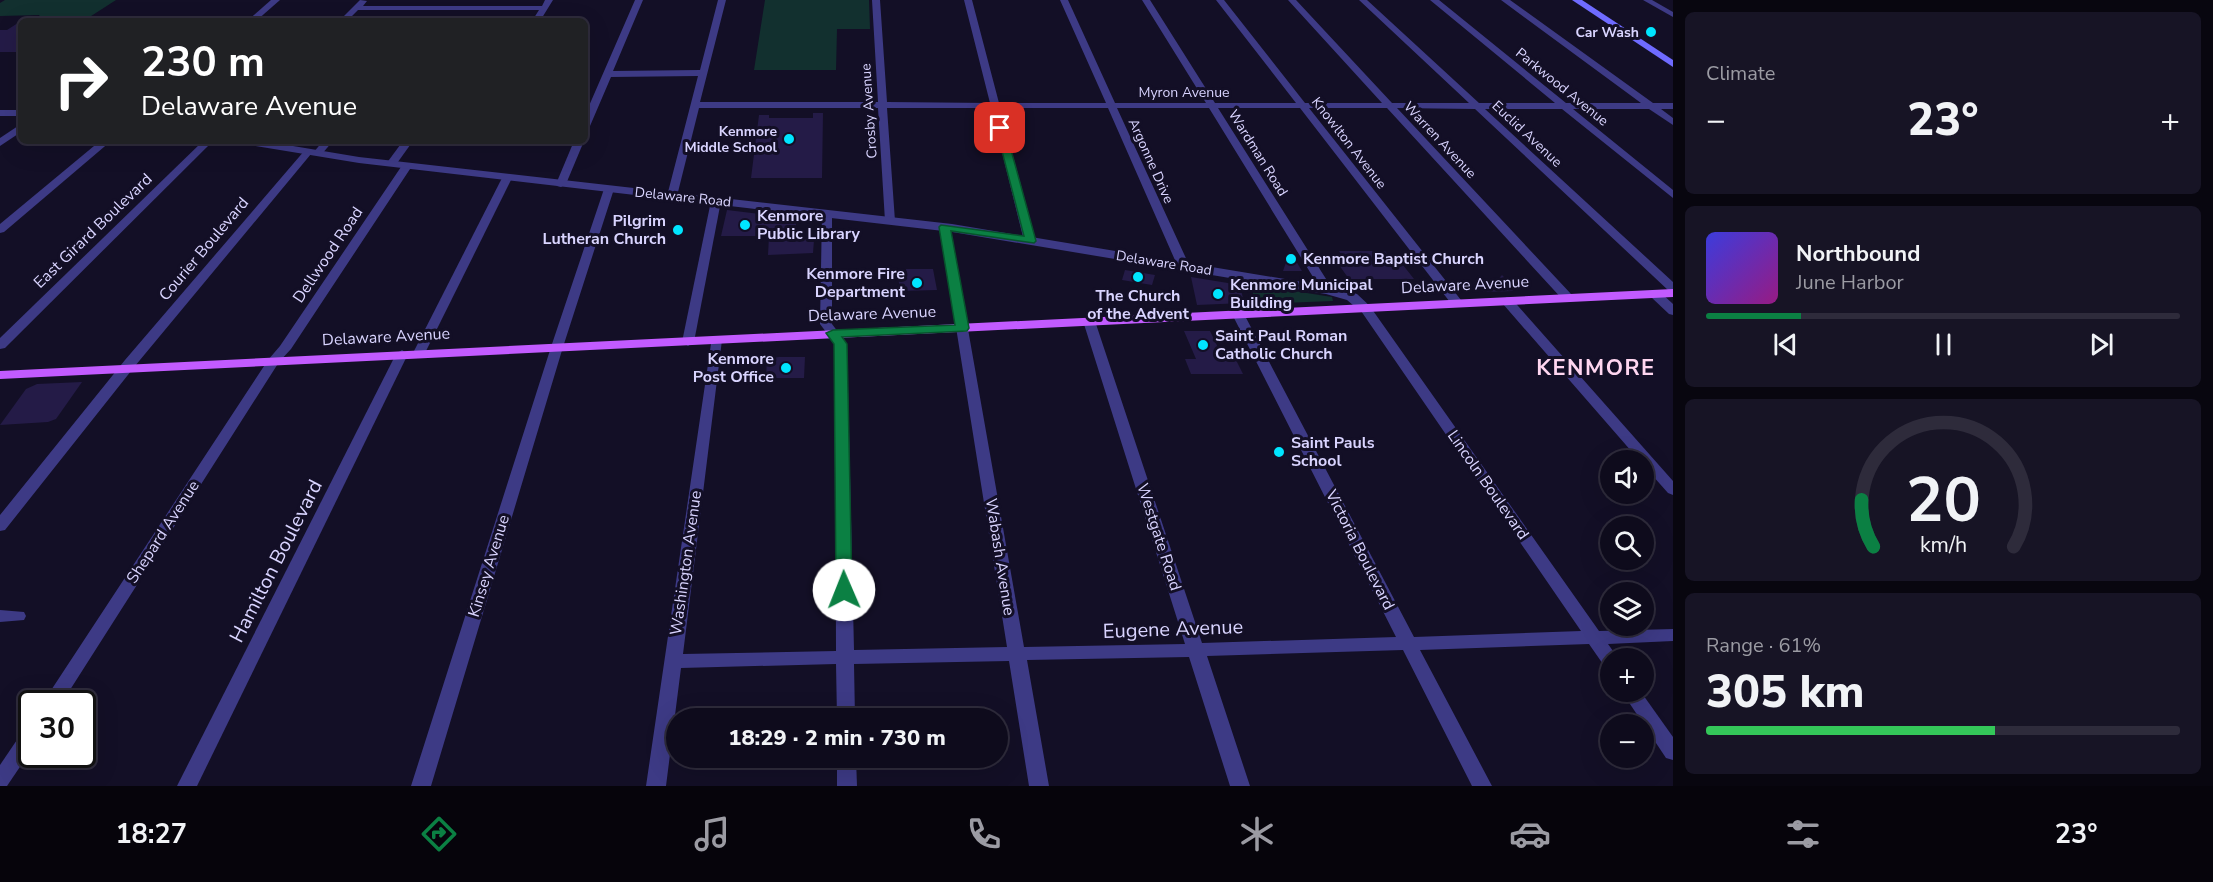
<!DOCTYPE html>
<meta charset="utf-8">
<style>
body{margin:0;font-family:"Nunito Sans",sans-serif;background:#171425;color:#f1f3f6;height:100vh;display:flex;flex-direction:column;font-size:22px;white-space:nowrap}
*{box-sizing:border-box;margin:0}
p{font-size:20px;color:#9b9ba3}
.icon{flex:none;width:33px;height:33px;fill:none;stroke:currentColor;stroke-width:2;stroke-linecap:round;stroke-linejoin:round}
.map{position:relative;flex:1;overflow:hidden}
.sheet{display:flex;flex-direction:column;gap:12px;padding:12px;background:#08060f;width:540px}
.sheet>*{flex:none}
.hud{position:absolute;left:18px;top:18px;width:570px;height:126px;border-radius:9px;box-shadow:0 6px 24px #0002,0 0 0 2px #2e2b3b;background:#202124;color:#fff;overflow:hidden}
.controls{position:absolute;left:1600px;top:450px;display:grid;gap:12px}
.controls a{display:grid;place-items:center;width:54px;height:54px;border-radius:50%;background:#0e0b1c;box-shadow:0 6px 24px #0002,0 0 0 2px #2e2b3b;font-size:30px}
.speed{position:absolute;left:18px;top:690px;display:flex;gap:12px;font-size:30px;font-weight:700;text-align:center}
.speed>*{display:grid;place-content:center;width:78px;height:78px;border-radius:50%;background:#0e0b1c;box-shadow:0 6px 24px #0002,0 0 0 2px #2e2b3b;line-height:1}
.speed .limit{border:3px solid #111;border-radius:9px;background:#fff;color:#111}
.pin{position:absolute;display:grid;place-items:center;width:51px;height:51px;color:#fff;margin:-26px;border-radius:12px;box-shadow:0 3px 9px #0006}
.me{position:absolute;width:66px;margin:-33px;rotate:359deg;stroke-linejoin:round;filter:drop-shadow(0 0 4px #0008)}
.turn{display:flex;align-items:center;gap:21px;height:126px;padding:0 24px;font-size:27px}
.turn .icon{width:78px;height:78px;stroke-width:2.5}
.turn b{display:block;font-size:42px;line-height:51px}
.big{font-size:45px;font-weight:800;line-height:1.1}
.sheet .widget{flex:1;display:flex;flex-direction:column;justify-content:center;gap:9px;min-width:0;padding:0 21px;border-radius:9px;background:#171425}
.sheet .dial{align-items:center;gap:0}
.dial svg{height:156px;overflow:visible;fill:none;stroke:#2e2b3b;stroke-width:7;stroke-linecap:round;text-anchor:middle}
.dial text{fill:#f1f3f6;stroke:none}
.song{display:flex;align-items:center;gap:18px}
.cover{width:72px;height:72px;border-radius:9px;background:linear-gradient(135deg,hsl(240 70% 55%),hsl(310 70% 35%))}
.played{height:6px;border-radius:3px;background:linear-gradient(90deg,#0b8043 20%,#2e2b3b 20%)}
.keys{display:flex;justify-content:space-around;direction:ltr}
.heat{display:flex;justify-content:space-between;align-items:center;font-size:33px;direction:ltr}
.charge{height:9px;border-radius:4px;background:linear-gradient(90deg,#34c759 61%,#2e2b3b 0)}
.trip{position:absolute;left:666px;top:708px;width:342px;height:60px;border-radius:30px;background:#0e0b1c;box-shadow:0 6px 24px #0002,0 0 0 2px #2e2b3b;font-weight:800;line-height:60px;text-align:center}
.tabs{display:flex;height:96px;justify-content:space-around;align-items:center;background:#06040b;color:#9b9ba3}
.tabs .icon{width:42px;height:42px}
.tabs .on{color:#0b8043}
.tabs b{font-size:27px;color:#f1f3f6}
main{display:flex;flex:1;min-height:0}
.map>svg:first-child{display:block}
</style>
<main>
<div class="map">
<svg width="1673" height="786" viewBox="0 0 1673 786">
<rect width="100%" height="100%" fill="#130f26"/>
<!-- green -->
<g fill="#12302f">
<path d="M5 0H116L88 18H36L40 15 0 16V3Z"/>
<path d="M765 0H869L870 29H837L836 70H754Z"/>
<path d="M1250 284 1332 297 1333 301 1256 304Z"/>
</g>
<!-- building -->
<g fill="#241b47">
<path d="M21 21V52H0V30H7Z"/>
<path d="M813 113H823L822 178H751L759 115H769V118H813Z"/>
<path d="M727 210 768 215 767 223H796V238L814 240 813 253 768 255 769 236H721Z"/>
<path d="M1290 251 1302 271H1283Z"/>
<path d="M1339 251H1385L1395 265H1403L1414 279H1349L1339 265H1348Z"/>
<path d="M906 269H933L937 290 900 291 898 276H907Z"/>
<path d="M1125 270 1155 275 1152 285 1122 280Z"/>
<path d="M1502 275 1515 289H1511L1513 291 1484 292 1476 283H1495Z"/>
<path d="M1191 277 1240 285 1244 303 1197 305Z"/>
<path d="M1184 331H1210L1223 358H1235L1243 374H1191L1185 359H1196Z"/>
<path d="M779 357H805L804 378H766L767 359Z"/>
<path d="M82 382 56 419 48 422 0 425 26 389 37 384Z"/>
</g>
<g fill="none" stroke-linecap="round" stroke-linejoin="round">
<!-- minor -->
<g fill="#3d3a85" fill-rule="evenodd">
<path d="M271 0H280L256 21H247Z"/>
<path d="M360 0 367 1 363 6H542L545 0H553L540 21H532L539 10H358L347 21H339Z"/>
<path d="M635 0H643L613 71 700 70 718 0H726L700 102H878L872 0H880L887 102 990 103 964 0H972L999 103H1106L1060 0H1068L1115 103H1206L1142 0H1150L1215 103H1296L1216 0H1224L1305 103H1382L1288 0H1296L1392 103H1469L1359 0H1367L1479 103H1555L1430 0H1439L1566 103H1641L1501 0H1510L1653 103H1673V109H1661L1673 118V125L1649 109H1573L1673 190V198L1562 109H1485L1673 282V292L1669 291 1475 109 1397 108 1572 295 1574 298 1572 301H1564L1387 108H1309L1461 300 1463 303 1461 306H1453L1300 108H1218L1333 290 1327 294 1321 290 1209 108H1117L1190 267 1184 270 1178 267 1108 108H1000L1036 241 1030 244 1024 241 991 108H887L895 221 894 223 890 224 885 221 878 108H699L677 196 672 199 668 198 667 196 698 76 611 77 590 126 585 129V115Z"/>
<path d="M1643 0H1652L1673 12V17Z"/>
<path d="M21 124V132L0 146V138Z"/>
<path d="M100 141H111L4 232 0 233V224Z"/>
<path d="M203 141H213L5 348 0 349V338Z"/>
<path d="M323 141H333L321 155H315L313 153Z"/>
<path d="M403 141H413L395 166H387L386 164Z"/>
<path d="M574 141H584L566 184 561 187 557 186 556 184Z"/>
<path d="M308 149 311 150V154L135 366 5 530 0 531V515L125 360 305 150Z"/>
<path d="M407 163 412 166 291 349 279 362 61 704H42L268 360 280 346 403 164Z"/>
<path d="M507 175 512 178 425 353 419 357 414 356 413 353 502 178Z"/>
<path d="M609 186 614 189 563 347 431 786H411L551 347 604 189Z"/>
<path d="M716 198 721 201 694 342 688 346 682 342 711 201Z"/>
<path d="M827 210 832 213V324L847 344 854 650 1007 647 940 227 945 224 950 227 1024 647 1185 644 1083 321 1089 317 1095 321 1202 643 1396 637 1232 314 1238 310 1244 314 1414 637 1581 631 1359 308 1365 304 1369 305 1599 631 1673 629V641L1608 644 1618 658H1611V669L1605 667 1589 644 1420 650 1492 786H1472L1403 650 1207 656 1250 786H1230L1189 657 1027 660 1049 786H1029L1009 661 854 664 855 718H837L836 664 681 668 666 786H646L712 337 716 336 722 340 683 654 836 651 835 344 820 324 822 213Z"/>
<path d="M1655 290 1659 291 1673 304V315L1669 314 1651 297 1649 294 1651 291Z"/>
<path d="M1507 297 1511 298 1673 481V495L1668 493 1644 466V460H1639L1503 304 1501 301Z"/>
<path d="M402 350 408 354 197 786H177L396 354Z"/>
<path d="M0 610 24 612 26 616 24 620 0 622Z"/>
<path d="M1622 692H1641L1673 737V760L1666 758Z"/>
<path d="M32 726V749L7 786H0V765L25 728Z"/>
<path d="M837 758H856L857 786H837Z"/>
</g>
<!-- tertiary -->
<g fill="#3d3a85" fill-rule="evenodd">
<rect x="0" y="110" width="21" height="6"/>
<path d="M239 141H263L359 157 952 224 1327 286 1357 294 1372 308 1370 311H1360L1347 300 1326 294 952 232 359 163 244 144Z"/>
</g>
<!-- secondary -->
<path fill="#6f6bff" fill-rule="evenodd" d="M1572 0H1582L1673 60V67Z"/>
<!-- primary -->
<path fill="#c25bff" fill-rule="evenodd" d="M1673 289V297L0 379V371Z"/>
</g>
<!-- route -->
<path fill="#0b8043" stroke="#07532c" stroke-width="1.5" d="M1000 125 1005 128 1036 241 1034 243 951 231 969 328 967 331 842 337 847 344 852 590 850 594H838L836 590 834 344 826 333 833 330 955 325 939 227 941 225 1024 236 996 128Z"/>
<!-- markers -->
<g fill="#00e5ff" stroke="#130f26" stroke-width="2">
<circle cx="1651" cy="32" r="6"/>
<circle cx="789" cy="139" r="6"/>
<circle cx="745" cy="225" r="6"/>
<circle cx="678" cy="230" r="6"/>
<circle cx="1291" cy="259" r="6"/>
<circle cx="1138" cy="277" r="6"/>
<circle cx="917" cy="283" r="6"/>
<circle cx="1218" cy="294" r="6"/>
<circle cx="1203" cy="345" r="6"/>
<circle cx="786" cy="368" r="6"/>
<circle cx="1279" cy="452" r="6"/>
</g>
<g text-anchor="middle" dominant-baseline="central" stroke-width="6" stroke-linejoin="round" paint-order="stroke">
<!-- far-poi labels -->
<g font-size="14" font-weight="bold" fill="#d9d4ff" stroke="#130f26" text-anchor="end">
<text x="1639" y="32">Car Wash</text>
<text x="777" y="131">Kenmore<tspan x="777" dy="16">Middle School</tspan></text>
</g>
<!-- far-street labels -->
<g font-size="14" fill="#d9d4ff" stroke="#130f26">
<text transform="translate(1562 87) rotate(39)">Parkwood Avenue</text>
<text x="1184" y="92">Myron Avenue</text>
<text transform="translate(869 111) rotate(-94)">Crosby Avenue</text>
<text transform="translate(1527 134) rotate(43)">Euclid Avenue</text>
<text transform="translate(1440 140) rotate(47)">Warren Avenue</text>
<text transform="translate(1349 143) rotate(52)">Knowlton Avenue</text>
<text transform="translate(1258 153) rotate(58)">Wardman Road</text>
<text transform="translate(1151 161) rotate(66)">Argonne Drive</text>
<text transform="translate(683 197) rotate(6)">Delaware Road</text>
<text transform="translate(1164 263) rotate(9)">Delaware Road</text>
</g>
<!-- poi labels -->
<g font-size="16" font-weight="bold" fill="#d9d4ff" stroke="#130f26" text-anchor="start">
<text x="757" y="216">Kenmore<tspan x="757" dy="18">Public Library</tspan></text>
<text x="666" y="221" text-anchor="end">Pilgrim<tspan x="666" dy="18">Lutheran Church</tspan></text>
<text x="1303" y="259">Kenmore Baptist Church</text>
<text x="905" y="274" text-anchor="end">Kenmore Fire<tspan x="905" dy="18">Department</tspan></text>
<text x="1230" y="285">Kenmore Municipal<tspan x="1230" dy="18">Building</tspan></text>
<text x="1138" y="296" text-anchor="middle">The Church<tspan x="1138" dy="18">of the Advent</tspan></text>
<text x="1215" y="336">Saint Paul Roman<tspan x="1215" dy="18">Catholic Church</tspan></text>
<text x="774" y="359" text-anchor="end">Kenmore<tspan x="774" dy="18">Post Office</tspan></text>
<text x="1291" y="443">Saint Pauls<tspan x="1291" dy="18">School</tspan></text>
</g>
<!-- street labels -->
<g font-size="16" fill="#d9d4ff" stroke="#130f26">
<text transform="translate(93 231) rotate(-44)">East Girard Boulevard</text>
<text transform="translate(204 249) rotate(-50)">Courier Boulevard</text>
<text transform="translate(328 255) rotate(-56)">Dellwood Road</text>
<text transform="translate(1465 285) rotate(-3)">Delaware Avenue</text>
<text transform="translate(872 314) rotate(-2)">Delaware Avenue</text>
<text transform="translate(386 337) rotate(-3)">Delaware Avenue</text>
<text transform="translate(1488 485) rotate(55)">Lincoln Boulevard</text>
<text transform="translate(163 532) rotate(-57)">Shepard Avenue</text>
<text transform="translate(1159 537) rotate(72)">Westgate Road</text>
<text transform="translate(1360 550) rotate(63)">Victoria Boulevard</text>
<text transform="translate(1000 557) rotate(81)">Wabash Avenue</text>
<text transform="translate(686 563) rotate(-82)">Washington Avenue</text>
<text transform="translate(489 566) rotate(-73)">Kinsey Avenue</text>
</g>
<!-- near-street labels -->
<g font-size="20" fill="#d9d4ff" stroke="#130f26">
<text transform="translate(276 561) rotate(-63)">Hamilton Boulevard</text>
<text transform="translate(1173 629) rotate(-2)">Eugene Avenue</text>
</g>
<!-- district labels -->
<g font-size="22" font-weight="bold" letter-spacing="1.5" fill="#ffd6f0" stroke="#130f26">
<text x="1596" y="368">KENMORE</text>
</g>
</g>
</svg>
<div class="controls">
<a><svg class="icon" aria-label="sound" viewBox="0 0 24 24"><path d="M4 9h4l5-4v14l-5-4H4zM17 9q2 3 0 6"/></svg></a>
<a><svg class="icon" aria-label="search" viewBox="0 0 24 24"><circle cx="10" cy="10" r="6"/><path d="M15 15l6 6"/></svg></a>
<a><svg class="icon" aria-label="layers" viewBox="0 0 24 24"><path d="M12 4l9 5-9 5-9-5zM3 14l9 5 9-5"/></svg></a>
<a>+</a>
<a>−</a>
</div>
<div class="speed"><div class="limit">30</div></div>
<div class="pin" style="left:1000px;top:128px;background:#d93025"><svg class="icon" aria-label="arrive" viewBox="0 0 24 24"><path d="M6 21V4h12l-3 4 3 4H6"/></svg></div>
<svg class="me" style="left:844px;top:590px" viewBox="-20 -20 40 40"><circle r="19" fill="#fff"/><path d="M0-13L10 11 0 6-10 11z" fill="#0b8043"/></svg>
<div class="trip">18:29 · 2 min · 730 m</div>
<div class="hud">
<div class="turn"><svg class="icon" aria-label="right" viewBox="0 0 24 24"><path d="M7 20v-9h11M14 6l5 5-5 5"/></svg><div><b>230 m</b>Delaware Avenue</div></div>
</div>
</div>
<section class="sheet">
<div class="widget"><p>Climate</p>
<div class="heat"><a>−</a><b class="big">23°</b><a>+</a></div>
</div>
<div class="widget">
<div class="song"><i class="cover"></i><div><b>Northbound</b><p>June Harbor</p></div></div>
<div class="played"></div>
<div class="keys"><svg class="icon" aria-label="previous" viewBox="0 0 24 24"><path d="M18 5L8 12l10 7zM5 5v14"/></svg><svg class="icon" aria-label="pause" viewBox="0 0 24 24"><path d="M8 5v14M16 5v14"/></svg><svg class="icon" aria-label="next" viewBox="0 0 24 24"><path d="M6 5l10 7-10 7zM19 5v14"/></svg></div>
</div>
<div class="widget dial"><svg viewBox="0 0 100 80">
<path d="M14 69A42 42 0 1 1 86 69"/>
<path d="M14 69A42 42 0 0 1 8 45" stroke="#0b8043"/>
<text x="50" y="56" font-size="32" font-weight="700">20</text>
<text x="50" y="72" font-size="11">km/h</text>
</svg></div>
<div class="widget"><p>Range · 61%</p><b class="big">305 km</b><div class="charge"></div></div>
</section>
</main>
<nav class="tabs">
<b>18:27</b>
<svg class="icon on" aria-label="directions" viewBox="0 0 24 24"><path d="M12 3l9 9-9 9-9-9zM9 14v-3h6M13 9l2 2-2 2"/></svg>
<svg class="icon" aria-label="music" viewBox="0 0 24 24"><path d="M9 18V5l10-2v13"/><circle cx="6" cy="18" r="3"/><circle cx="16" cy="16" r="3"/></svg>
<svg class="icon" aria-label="phone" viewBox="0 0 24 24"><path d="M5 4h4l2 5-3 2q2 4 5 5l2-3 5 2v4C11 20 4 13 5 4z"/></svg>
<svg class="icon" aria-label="climate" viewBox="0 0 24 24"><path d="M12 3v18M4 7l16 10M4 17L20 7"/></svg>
<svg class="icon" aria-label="car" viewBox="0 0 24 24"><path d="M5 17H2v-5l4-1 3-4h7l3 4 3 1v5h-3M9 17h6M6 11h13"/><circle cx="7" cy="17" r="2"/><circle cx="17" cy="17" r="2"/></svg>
<svg class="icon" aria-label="filters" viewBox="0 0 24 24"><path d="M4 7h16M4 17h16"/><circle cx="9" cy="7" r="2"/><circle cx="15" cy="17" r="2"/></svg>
<b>23°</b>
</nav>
